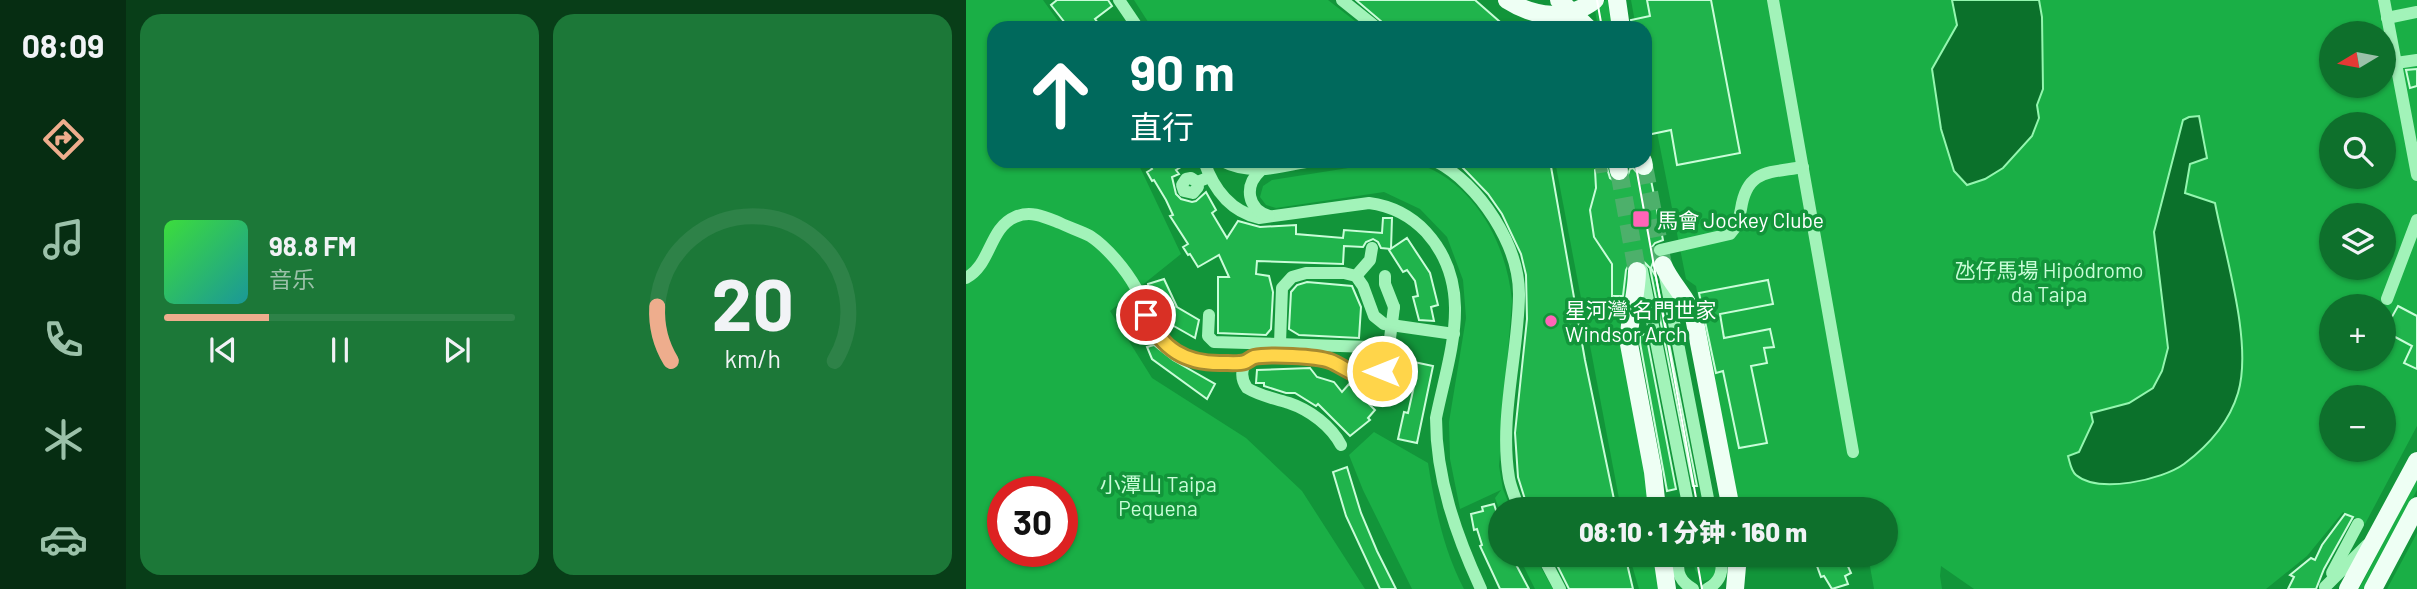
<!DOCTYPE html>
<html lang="zh">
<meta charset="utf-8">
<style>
body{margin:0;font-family:Barlow,"Noto Sans SC",sans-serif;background:#1c7838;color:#f1f3f6;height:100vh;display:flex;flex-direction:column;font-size:26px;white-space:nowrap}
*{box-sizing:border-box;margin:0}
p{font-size:23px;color:#9bc1a9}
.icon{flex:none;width:38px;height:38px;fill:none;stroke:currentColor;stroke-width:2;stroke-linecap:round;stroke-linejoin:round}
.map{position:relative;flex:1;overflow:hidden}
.drawer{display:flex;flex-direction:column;gap:14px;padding:14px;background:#083e18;width:840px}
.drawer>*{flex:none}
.top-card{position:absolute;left:21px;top:21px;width:665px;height:147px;border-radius:21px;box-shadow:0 2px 5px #0004;background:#00695c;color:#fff;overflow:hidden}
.needle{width:46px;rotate:260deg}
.buttons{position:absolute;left:1353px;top:21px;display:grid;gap:14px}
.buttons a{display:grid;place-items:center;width:77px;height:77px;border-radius:50%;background:#0e702c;box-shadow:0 2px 5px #0004;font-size:35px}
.speed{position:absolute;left:21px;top:476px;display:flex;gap:14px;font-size:35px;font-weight:700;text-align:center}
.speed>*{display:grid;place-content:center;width:91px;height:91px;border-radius:50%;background:#0e702c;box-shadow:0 2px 5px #0004;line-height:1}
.speed .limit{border:10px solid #d22;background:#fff;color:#111}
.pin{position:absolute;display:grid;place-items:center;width:60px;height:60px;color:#fff;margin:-30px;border:4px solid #fff;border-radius:50%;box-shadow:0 2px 7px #0007}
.me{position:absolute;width:77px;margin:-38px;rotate:270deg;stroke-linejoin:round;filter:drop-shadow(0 0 5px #0008)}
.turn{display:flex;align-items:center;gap:24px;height:147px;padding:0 28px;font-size:32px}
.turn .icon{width:91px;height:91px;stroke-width:2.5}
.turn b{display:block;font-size:49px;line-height:60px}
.drawer .card{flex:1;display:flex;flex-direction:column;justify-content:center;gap:10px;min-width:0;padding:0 24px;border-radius:21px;background:#1c7838}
.drawer .dial{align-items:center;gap:0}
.dial svg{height:182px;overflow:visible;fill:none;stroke:#2e8248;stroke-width:7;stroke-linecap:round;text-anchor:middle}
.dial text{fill:#f1f3f6;stroke:none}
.song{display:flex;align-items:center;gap:21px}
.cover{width:84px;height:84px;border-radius:10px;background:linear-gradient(135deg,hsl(120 70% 55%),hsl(180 70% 35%))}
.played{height:7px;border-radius:4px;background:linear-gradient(90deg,#eead8d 30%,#2e8248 30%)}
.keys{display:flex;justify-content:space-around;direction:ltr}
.drawer .tiles{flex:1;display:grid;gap:14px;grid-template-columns:repeat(2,1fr)}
.trip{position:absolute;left:522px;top:497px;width:410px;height:70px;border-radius:35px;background:#0e702c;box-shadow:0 2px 5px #0004;font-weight:800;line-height:70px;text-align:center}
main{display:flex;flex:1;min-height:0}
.dock{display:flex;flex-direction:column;width:126px;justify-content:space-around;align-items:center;background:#062d12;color:#9bc1a9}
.dock .icon{width:49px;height:49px}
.dock .current{color:#eead8d}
.dock b{font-size:32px;color:#f1f3f6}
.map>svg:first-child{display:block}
</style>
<main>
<nav class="dock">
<b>08:09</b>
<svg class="icon current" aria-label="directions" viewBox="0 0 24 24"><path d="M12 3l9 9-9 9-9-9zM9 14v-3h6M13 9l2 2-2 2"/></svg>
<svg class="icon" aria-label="music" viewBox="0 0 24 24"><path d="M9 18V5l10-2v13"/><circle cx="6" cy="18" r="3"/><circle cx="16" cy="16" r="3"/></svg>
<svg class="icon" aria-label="phone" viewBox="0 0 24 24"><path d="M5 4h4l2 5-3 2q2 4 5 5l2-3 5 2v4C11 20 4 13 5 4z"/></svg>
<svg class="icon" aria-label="climate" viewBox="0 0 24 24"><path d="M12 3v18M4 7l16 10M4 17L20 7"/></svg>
<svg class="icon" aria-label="car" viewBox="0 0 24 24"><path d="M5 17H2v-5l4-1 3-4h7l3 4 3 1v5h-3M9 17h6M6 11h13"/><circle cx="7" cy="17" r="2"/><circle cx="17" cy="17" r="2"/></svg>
</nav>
<section class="drawer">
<div class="tiles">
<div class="card">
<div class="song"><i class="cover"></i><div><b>98.8 FM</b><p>音乐</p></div></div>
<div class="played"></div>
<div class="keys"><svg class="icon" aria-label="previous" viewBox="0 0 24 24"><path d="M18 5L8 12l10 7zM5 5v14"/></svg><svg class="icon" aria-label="pause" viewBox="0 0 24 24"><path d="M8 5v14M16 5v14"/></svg><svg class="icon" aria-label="next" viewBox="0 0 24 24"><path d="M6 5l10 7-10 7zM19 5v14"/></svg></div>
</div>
<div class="card dial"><svg viewBox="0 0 100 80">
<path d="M14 69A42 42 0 1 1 86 69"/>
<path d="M14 69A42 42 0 0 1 8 45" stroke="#eead8d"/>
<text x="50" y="56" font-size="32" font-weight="700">20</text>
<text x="50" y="72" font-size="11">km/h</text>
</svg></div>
</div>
</section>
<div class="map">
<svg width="1451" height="589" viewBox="0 0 1451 589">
<rect width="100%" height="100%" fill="#12953a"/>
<!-- green -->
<g fill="#1aaf46" fill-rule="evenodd">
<path d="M0 0H77L97 28H28V161H171L215 254 144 311 186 378 280 438 336 491 399 589H0ZM37 492H96V551H37Z"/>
<path d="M168 0H362L398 28H186Z"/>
<path d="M640 0H644L649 28H632L629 10Z"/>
<path d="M665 0H1451V426L1399 524 1377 512 1341 556 1300 589H1008L975 566 974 576 976 589H908L902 555H919V509H773L730 286 720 279 679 71V28H670ZM1365 33H1418V86H1365ZM1365 124H1418V177H1365ZM1365 215H1418V268H1365ZM1365 306H1418V359H1365ZM1365 397H1418V450H1365Z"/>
<path d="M589 161H643L663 281 686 509H655Z"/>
<path d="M414 163C426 163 442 160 453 164 510 184 541 245 546 301L533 466 537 489 545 509H534V512L529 498 535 490 494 509 484 459 483 422 500 318 497 280 481 237 454 209 418 192 310 208 300 205 294 197 297 186 306 180Z"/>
<path d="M408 432 462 463C469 507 477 549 498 589H446L397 490 383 455Z"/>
<path d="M1451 478V490L1404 579 1399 589H1393Z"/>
<path d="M1451 533V589H1421Z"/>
<path d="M552 555H568L587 589H569Z"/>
<path d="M663 555H691L695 589H673Z"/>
<path d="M726 555H748L751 571 746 579 737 581 729 570Z"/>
</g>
<!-- water -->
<g fill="#0b712b" stroke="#94f6af" stroke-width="2">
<path d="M986 0H1073L1076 17 1077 89 1071 105 1073 118 1066 136 1037 168 1019 179 1001 185 988 171 975 129 966 69 991 25Z"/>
<path d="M1233 116 1241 158 1224 164 1219 193 1249 203C1259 255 1287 343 1272 393 1263 423 1242 446 1218 464 1196 480 1133 494 1110 475 1105 471 1104 463 1102 456L1113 452 1127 422 1125 413 1163 403 1187 388 1196 371 1202 348 1188 232 1217 120 1223 117Z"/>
</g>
<!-- building -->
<g fill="#20b44c" stroke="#c9fdd8" stroke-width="2">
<path d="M91 0H142L146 6 129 19 136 28H103L85 5Z"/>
<path d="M390 0H509L541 28H423Z"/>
<path d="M681 0H745L774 153 711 165 705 130 681 135 679 125V28H666L665 20 684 16Z"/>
<path d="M1451 69V86L1444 88 1440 70Z"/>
<path d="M181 161H225L210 170 213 174 206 177 210 194 215 199 226 202 230 201 240 192 250 210 246 213 261 238 272 221 294 227 330 225V234L377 238 378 230 416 233 417 218H426L425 249 415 248 412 242 407 239 400 242 397 247 378 246 377 264 291 261 290 274 303 276 307 292 305 329 300 335 252 333V277H263L253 255 232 267 224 254 222 255 217 247 222 244 204 216 207 215 200 200 188 180 186 181 181 172 186 169Z"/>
<path d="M501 161H584L619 360 650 509H562L552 477 549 433 561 319 560 275 555 254 536 214 522 194 496 167Z"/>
<path d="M641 168 644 178 650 182 660 180 664 169 667 168 674 176 684 175 697 240 689 243 686 247V253L689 257 685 268 690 277 731 486H727L684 268 678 262 671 260 665 261 660 270 657 296H646V264L628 237 624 210 630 188 629 170Z"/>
<path d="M441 238 464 273 472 305 465 307 468 321 453 320 447 297 452 296 449 281 441 270 437 272 423 250Z"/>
<path d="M198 279 211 307 233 320 229 338 199 321 208 308 193 312 186 291 183 292 182 284Z"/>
<path d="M802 280 807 304 754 314 758 338 804 329 808 347 798 348 801 363 785 366 801 443 773 448 757 371 750 373 733 293Z"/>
<path d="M341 282 386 286 395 307 393 338 333 335 323 329 325 292 331 285Z"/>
<path d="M1432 306 1451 316V369L1438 363 1446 346 1418 331Z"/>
<path d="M680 334 710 489 701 491 674 343V335Z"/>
<path d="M188 345 207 360 249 384 241 399 186 359 181 347Z"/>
<path d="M448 362 467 366 451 443 432 439 438 412 442 413 448 386 443 385Z"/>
<path d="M344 368 351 377 368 382 376 392 383 384 409 410 402 418 404 420 384 436 352 404 350 406 329 393H320L298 386V383H290L291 370Z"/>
<path d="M381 467 395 513 411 551 430 589H414L380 516 367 472Z"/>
<path d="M528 504 534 523V555H545L563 589H534L514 546 516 545 511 529 508 530 505 514 517 511 516 507Z"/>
<path d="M1379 514 1387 517 1358 569 1350 589H1322L1328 577 1324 575 1345 558 1349 560 1356 545Z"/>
<path d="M586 555H659L667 589H603Z"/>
<path d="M847 555H877L885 573 879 576 882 584 866 589 858 576 855 577Z"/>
</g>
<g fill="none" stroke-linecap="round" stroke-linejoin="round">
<!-- minor-tunnel -->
<g stroke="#4db06b" stroke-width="12" stroke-dasharray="12 6" stroke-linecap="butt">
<path d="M634 161 636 173"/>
<path d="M668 254 676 270"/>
</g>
<!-- major-tunnel -->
<g stroke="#4db06b" stroke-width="18" stroke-dasharray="18 9" stroke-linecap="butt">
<path d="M678 166 697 265"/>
<path d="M653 171 671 271"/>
</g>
<!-- minor -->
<g stroke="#a2f3b9" stroke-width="12">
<path d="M153 0 172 28"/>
<path d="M376 0 411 28"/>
<path d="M807 0 887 452"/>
<path d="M1418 0 1451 175"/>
<path d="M1421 18 1451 12"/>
<path d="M1430 63 1451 60"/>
<path d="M238 161C247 188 264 211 293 218L403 203C426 206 444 215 460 232 510 287 483 354 470 418 470 478 490 535 515 589"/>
<path d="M256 161C285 176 314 167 344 161"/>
<path d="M469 161C513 183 554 246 553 296 552 356 533 418 543 478 545 489 550 499 553 509"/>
<path d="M294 171C278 186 281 209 303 216"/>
<path d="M231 182 232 187 227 193 218 191 216 185 220 179 225 178 231 182 244 177"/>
<path d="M694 250 764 234C771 227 773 219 775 209 781 169 803 173 837 167"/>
<path d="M676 270 723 509"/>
<path d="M390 276 404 260 406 248"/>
<path d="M419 276V284L428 307"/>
<path d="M699 276 744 509"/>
<path d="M0 278C25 265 23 228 49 217 65 210 79 217 94 223 104 228 115 231 124 236 141 247 160 270 170 288 183 312 186 337 212 353 233 366 256 363 279 362"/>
<path d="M1421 299 1451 220"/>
<path d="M243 315 242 336 248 342 405 347C417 352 419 360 416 371L410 378 401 379 358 359 289 357C275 361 273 377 281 388 294 396 310 399 323 403 344 410 365 426 375 445"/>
<path d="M314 343 316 288 326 277 340 273H378L390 276 397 286 408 316 418 324 488 334"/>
<path d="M576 555 594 589"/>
<path d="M713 560C710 573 715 582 727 589"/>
<path d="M1366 573 1392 524"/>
<path d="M1359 587 1401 545"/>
<path d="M741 589C756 581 757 570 755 555"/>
</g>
<!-- major -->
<g stroke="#eefff4" stroke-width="18">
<path d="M541 0C569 18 602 21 629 0"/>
<path d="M593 0 622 28"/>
<path d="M651 0 655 28"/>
<path d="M651 161 653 171"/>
<path d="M677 161 678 166"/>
<path d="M697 265C705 284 721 297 728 317L765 509"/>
<path d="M671 271C671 296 662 319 663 344L687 472 691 509"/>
<path d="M696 555 701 589"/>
<path d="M769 589 772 555"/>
<path d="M1382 589 1451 461"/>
<path d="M1407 589 1451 506"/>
</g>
<!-- tram -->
<g stroke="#fff" stroke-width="2">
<path d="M631 0 636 28"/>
<path d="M669 161 732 509"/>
<path d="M730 555 736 589"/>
</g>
<!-- minor-bridge -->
<path stroke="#a2f3b9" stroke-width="12" d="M414 352 423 346 428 307"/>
</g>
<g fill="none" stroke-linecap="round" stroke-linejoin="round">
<defs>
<path id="route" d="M180 315C196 349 219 364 257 363 263 363 273 364 279 362 282 361 285 358 288 357 303 354 350 356 364 361 380 367 403 389 416 371"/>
</defs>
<!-- route casing -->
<use href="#route" stroke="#a68a30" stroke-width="18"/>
<!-- route -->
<use href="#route" stroke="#ffd54a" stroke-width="12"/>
</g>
<!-- markers -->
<g fill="#ff64b8" stroke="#12953a" stroke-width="2.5">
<rect x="666" y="210" width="18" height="18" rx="3.5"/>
<circle cx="585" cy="321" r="7"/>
</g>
<g text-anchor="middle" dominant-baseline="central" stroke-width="7" stroke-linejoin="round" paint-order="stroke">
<!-- poi labels -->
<g font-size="21" fill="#fff" stroke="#12953a" text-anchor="start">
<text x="691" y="219">馬會 Jockey Clube</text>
<text x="599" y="309">星河灣 名門世家<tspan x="599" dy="24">Windsor Arch</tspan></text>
</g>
<!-- park labels -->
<g font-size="21" fill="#c9fdd8" stroke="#12953a">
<text x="1083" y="269">氹仔馬場 Hipódromo<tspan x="1083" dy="24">da Taipa</tspan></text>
<text x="192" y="483">小潭山 Taipa<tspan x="192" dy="24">Pequena</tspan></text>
</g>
</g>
</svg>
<div class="buttons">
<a><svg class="needle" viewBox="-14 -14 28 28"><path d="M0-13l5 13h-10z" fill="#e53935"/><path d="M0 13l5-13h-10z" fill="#9bc1a9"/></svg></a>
<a><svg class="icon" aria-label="search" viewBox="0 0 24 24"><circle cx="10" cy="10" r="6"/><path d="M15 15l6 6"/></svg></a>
<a><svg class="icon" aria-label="layers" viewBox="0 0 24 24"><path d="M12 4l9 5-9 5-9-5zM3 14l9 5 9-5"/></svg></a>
<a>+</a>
<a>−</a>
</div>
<div class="speed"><div class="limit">30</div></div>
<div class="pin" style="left:180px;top:315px;background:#d93025"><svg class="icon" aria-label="arrive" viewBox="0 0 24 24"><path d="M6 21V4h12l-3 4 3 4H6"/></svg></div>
<svg class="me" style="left:416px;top:371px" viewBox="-20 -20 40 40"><circle r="17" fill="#ffd54a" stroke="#fff" stroke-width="3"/><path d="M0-11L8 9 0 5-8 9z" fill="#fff"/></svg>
<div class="trip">08:10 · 1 分钟 · 160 m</div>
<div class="top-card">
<div class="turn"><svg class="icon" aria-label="ahead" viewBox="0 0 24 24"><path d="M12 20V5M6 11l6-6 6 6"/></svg><div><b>90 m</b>直行</div></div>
</div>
</div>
</main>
